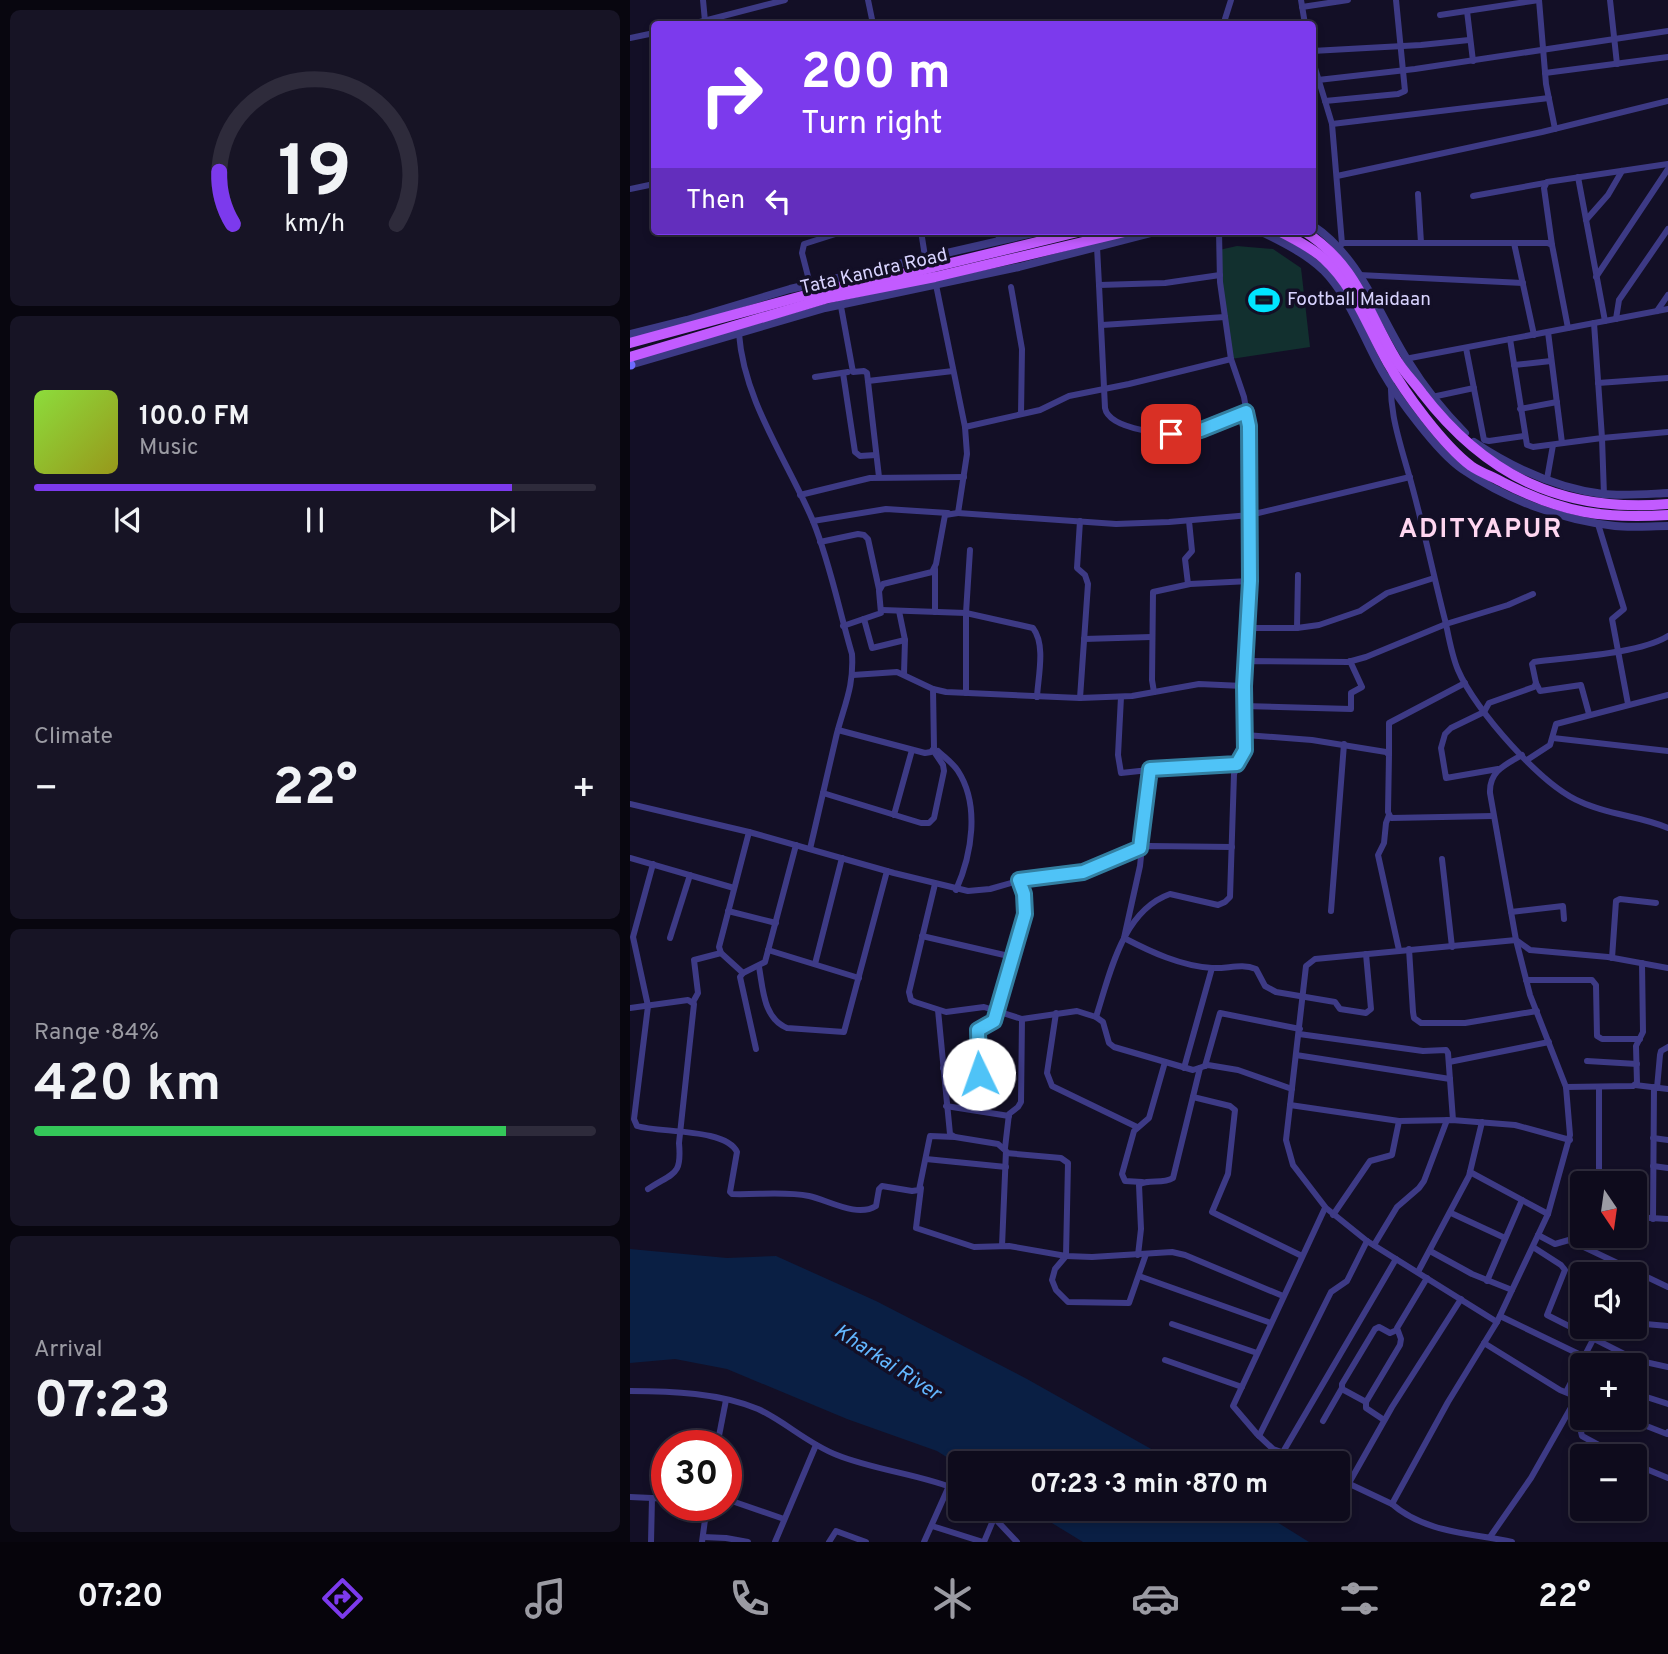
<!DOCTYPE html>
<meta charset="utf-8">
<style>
body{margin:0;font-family:Overpass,sans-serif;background:#171425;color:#f1f3f6;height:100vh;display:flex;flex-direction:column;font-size:26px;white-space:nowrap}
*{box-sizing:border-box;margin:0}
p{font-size:23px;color:#9b9ba3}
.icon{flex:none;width:38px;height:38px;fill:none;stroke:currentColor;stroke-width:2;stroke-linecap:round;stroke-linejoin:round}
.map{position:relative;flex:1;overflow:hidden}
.sheet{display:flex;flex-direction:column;gap:10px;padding:10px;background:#08060f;width:630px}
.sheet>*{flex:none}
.top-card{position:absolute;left:21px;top:21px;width:665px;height:214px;border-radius:7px;box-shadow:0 4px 10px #0003,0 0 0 2px #2e2b3b;background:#7c3aed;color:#fff;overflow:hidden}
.needle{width:46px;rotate:167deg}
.buttons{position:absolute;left:940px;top:1171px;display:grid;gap:14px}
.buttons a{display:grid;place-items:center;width:77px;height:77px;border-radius:7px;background:#0e0b1c;box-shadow:0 4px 10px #0003,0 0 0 2px #2e2b3b;font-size:35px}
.speed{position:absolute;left:21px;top:1430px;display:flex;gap:14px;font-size:35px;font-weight:700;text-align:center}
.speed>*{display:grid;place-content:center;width:91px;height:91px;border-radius:50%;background:#0e0b1c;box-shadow:0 4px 10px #0003,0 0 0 2px #2e2b3b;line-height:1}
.speed .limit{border:10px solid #d22;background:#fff;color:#111}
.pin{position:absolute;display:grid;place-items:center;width:60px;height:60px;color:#fff;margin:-30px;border-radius:14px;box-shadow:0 4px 10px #0006}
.me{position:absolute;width:77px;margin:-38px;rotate:357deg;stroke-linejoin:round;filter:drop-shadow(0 0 5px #0008)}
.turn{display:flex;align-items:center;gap:24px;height:147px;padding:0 35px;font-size:32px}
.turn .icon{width:91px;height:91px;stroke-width:2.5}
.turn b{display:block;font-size:49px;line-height:60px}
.then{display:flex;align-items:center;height:66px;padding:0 35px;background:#0003;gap:14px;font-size:26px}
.big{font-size:52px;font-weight:700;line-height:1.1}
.sheet .tile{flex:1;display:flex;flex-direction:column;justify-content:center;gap:10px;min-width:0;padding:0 24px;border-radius:10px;background:#171425}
.sheet .dial{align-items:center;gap:0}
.dial svg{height:182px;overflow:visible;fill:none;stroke:#2e2b3b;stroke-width:7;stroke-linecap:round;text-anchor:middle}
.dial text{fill:#f1f3f6;stroke:none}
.song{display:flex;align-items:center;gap:21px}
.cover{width:84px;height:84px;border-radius:10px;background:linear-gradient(135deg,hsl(90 70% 55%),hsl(60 70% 35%))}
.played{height:7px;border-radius:4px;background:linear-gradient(90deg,#7c3aed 85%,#2e2b3b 85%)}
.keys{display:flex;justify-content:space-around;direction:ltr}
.heat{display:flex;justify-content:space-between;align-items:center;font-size:38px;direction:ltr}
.charge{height:10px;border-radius:5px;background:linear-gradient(90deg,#34c759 84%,#2e2b3b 0)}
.trip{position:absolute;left:318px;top:1451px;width:402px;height:70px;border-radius:7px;background:#0e0b1c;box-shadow:0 4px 10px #0003,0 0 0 2px #2e2b3b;font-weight:700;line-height:70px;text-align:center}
.dock{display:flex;height:112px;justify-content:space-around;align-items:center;background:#06040b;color:#9b9ba3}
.dock .icon{width:49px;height:49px}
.dock .on{color:#7c3aed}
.dock b{font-size:32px;color:#f1f3f6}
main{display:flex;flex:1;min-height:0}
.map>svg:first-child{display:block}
</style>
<main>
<section class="sheet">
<div class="tile dial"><svg viewBox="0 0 100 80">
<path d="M14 69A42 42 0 1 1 86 69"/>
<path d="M14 69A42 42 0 0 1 8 46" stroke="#7c3aed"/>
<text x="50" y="56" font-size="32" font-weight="700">19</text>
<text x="50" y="72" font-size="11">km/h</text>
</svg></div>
<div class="tile">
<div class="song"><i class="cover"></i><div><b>100.0 FM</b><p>Music</p></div></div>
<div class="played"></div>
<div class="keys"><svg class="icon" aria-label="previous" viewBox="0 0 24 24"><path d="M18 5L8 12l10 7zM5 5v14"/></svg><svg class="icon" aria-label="pause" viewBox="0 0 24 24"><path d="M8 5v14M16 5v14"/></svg><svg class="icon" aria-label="next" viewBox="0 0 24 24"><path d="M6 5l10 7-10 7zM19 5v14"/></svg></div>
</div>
<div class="tile"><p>Climate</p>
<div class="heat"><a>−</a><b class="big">22°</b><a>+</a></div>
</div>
<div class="tile"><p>Range · 84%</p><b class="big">420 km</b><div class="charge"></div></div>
<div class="tile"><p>Arrival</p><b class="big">07:23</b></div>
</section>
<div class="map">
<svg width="1038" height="1542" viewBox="0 0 1038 1542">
<rect width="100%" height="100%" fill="#130f26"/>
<!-- green -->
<path fill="#12302f" d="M607 246 643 249 671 268 680 347 601 359 589 250Z"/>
<!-- water -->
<g fill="#0a1f44">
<path d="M0 1249 97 1258 146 1256 246 1301 397 1379 546 1463H331V1466L307 1451 217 1419 97 1369 45 1359 0 1363Z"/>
<path d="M399 1509H626L679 1542H453Z"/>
</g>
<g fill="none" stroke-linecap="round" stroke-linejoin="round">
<!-- minor -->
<g stroke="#3d3a85" stroke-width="6">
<path d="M73 0 75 21"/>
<path d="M238 0 243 24"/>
<path d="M671 0 675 24"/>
<path d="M909 0 916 84 925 129"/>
<path d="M980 0 987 64"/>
<path d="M672 7 718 0"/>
<path d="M837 11 843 61"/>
<path d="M810 15 909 0"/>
<path d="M595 19 601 0"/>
<path d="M62 24 155 0"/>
<path d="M0 38 24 33"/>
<path d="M682 51 791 45 839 40"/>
<path d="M682 58 702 124 712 244"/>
<path d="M915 73 1038 57"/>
<path d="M688 80 785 69 1038 31"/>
<path d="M695 101 768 94 775 91 766 0"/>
<path d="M702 124 919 98"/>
<path d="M707 176 912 132 1038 101"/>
<path d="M948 177 975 321"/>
<path d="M0 189 24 184"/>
<path d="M788 194 791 243"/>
<path d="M843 196 915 183"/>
<path d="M956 220 978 195 992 171"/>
<path d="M291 231 297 269"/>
<path d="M367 231 370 241"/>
<path d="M589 231 590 282 601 359 614 397 619 426 620 581 617 661"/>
<path d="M712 243H918L922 245 923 250 938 328"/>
<path d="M884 243 904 335"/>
<path d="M922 245 914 188 917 182 1038 164"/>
<path d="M467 247 469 285"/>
<path d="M590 275 535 283 469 285 475 408C479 430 540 436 559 433 579 430 598 420 616 412"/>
<path d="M729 275 893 283"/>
<path d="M966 277 1038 169"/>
<path d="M305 280 335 427 410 410 439 396 499 384 601 359"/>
<path d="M180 284 172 253 174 244 215 231"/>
<path d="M381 287 392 349 391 414"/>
<path d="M210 301 223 372 234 371 237 373 249 477"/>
<path d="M1027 311 1038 295"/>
<path d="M986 319 989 300 1038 229"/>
<path d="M472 325 595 317"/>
<path d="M918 332 932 443"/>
<path d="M109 334C114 401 157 460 183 521 200 563 209 610 222 654 224 686 215 703 207 733 198 772 189 810 180 849"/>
<path d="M880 339 897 445 903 447 972 438 964 323"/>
<path d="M836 348 854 440 859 441 894 436"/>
<path d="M775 359 1038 309"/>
<path d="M884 365 921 361"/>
<path d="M762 369C757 406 769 440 779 475 793 524 803 574 816 624L878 605 903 594"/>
<path d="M213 373 225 452 230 456 246 455"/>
<path d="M185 377 218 372"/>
<path d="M238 381 323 371"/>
<path d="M968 383 1038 378"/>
<path d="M802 397 844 388"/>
<path d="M890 409 927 402"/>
<path d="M335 427 337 454 328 513 486 524 539 522 620 515 780 477"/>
<path d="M917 479 923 445"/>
<path d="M170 495 240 478 334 477"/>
<path d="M974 495 972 438 1038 432"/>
<path d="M183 521 256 509 318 513"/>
<path d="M968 524 994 609 982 619 998 704"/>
<path d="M190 542 228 534 234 535 238 539 249 589"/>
<path d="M558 584 555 559 562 551 559 521"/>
<path d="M252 610 336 613 403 628C416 645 408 677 407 697"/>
<path d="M269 611 275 640 274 674"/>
<path d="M305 612V569"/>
<path d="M234 619 242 648 275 640"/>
<path d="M213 626 251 613 249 591 253 584 302 572 306 564 315 515 328 513"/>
<path d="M618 628H667L689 625 730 611 757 593 804 578"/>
<path d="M667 628 668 575"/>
<path d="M454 639 521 637"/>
<path d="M223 675 267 672 303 689 316 692 450 698 502 696 569 684 613 686 617 661 718 662 736 657 816 624C819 639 822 656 828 670 845 710 912 786 951 802 979 815 1010 816 1038 828"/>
<path d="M906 683 910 691 951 685 959 714"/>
<path d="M524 692 522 680 523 592 560 584 620 581"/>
<path d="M336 693V613L340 550"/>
<path d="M491 697 488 755 491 773 565 765 607 764"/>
<path d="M450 698 458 584 455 575 447 568 450 521"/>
<path d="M614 706 721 709V693L732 687 720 661"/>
<path d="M208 730 295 753 301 752 304 748 303 689"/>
<path d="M615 735 682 740 756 752 759 755 758 812 761 818 863 816"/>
<path d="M923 738 1038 751"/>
<path d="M308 751C314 757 323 763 328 771 350 805 342 854 326 890"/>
<path d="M759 754V723L835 683"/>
<path d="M897 760 920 745 926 724 1038 695"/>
<path d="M520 769 510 866 494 938C521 952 551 966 582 968 598 969 611 963 626 969L635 986 646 992 705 1002 710 1009 736 1013 741 1009 736 954"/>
<path d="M868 769 816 778 811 748 815 734 821 728 854 712 859 703 904 687 906 683 902 664 904 662C940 657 1009 654 1038 636"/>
<path d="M193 793 291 823H299L304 818 314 771 313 765 303 750"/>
<path d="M0 804 119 832 264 873 338 891 360 889 402 877 453 872 519 846 602 847"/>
<path d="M264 815 282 750"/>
<path d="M759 815 756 823 754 843 748 855 769 950"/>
<path d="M0 858 104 888"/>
<path d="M812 859 822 947"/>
<path d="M23 864 3 937 18 1006 4 1119 7 1126C29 1133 96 1128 107 1152L100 1192 102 1194C127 1195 154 1191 179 1196 198 1200 227 1218 246 1206L249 1189 252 1186 282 1191 289 1190 300 1136 325 1137"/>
<path d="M305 884 279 992 281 1000 285 1002 316 1012 354 1007 392 1019 447 1011 466 1017 473 1022 479 1043 484 1047 563 1070 578 1065 608 1070 662 1089"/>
<path d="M98 911 146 923"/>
<path d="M701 911 714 744"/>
<path d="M881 912 933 906 934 919"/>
<path d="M292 936 383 957"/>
<path d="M40 938 60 875"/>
<path d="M779 949 783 1012 784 1018 791 1023H835L907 1011"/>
<path d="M138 950 229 978"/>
<path d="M982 958 986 901 990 899 1026 903"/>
<path d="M185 964 212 858"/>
<path d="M129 967C133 988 133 1018 157 1028L214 1032 257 871"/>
<path d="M113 973 91 953 89 947 119 832"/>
<path d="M896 980H962L966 985 967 1036 972 1039H1010"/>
<path d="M63 1002 68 993 64 960 91 953"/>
<path d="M0 1008 58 1000 64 1004 49 1143C52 1176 44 1172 18 1189"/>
<path d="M308 1010 320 1134 325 1137 368 1144 376 1151 372 1246"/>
<path d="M426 1013 417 1073 422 1086 507 1127"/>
<path d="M466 1017C480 974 492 911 540 894L588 905 595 902 600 897 604 774 615 750 613 686"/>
<path d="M669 1034 793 1051 816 1050 818 1053 823 1120"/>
<path d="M126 1049 110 977 113 973 135 962 166 845"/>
<path d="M666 1055 820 1079"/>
<path d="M957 1061 1007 1064"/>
<path d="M819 1062 919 1042"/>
<path d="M575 1066 590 1013 670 1029"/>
<path d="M313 1068 327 1069 344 1077 350 1074 347 1032 350 1027 360 1025 364 1022 395 914 394 894 389 880"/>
<path d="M554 1068 582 968"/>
<path d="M1005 1085 1038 1089"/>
<path d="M936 1087 1003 1086 1007 1083 1006 1046 1013 1032 1012 963"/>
<path d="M1027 1088 1030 1055 1031 1051 1038 1047"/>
<path d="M563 1097 600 1106 605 1110 598 1174 582 1212 672 1256"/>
<path d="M660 1105 769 1121 822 1120 885 1125 940 1140"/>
<path d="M316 1106 379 1116"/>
<path d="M1023 1138 1038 1140"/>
<path d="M375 1148 379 1114 388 1107 391 1102 392 1019"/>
<path d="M376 1153 431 1158 438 1163 436 1256 425 1269 422 1280 426 1290 438 1302 499 1303 516 1254"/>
<path d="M296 1159 376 1167"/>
<path d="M1023 1166 1038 1168"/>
<path d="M840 1172 918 1214"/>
<path d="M512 1182 495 1181 492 1174 504 1131 519 1118 535 1062"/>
<path d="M969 1183V1087"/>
<path d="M291 1188 286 1228 344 1247 379 1246 436 1256 462 1257 542 1252 555 1255 653 1296"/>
<path d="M821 1213 875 1238"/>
<path d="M703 1215 740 1161 762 1155 769 1121"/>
<path d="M1004 1217 1038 1219"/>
<path d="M1023 1219 1024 1087"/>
<path d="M908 1235 925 1244 939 1240 1038 1287"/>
<path d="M744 1245 767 1207 789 1188 794 1181 817 1120"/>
<path d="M903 1247 931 1265 935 1270 917 1315 1006 1360 1038 1367"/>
<path d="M800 1251 842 1274 882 1290"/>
<path d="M508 1255 511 1229 509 1185C518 1178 532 1185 543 1178L570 1068"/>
<path d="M788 1272 839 1176 852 1122"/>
<path d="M509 1276 641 1323"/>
<path d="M857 1281 892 1200"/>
<path d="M870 1316 955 1357"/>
<path d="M867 1322 737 1241 696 1208 663 1165 656 1140 676 966 685 959 886 940 900 950 978 957 1038 968"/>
<path d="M1004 1323 1038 1326"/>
<path d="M542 1324 627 1353"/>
<path d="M854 1343 930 1390 952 1399"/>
<path d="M535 1360 612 1387"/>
<path d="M0 1391C41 1391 90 1393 128 1409 156 1422 178 1444 207 1455 247 1471 291 1474 331 1491"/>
<path d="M936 1392 970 1326"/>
<path d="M1004 1393 1038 1404"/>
<path d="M736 1402 712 1389V1384L745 1329 749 1327 760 1333 767 1330"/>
<path d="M957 1418 951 1432 952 1436 989 1456"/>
<path d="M996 1418 1037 1434 1038 1432"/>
<path d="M754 1420 736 1408V1402L770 1345 771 1339 767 1328 797 1278"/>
<path d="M693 1421 712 1388"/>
<path d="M629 1436 701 1292 717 1281 737 1241"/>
<path d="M87 1446 96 1400"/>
<path d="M653 1452 766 1259"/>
<path d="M683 1463 643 1449 627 1434 603 1406 695 1208"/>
<path d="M1004 1464 1038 1478"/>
<path d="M709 1479 762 1504"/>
<path d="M719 1483 762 1407 831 1299"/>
<path d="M0 1497 22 1498"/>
<path d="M96 1499 154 1519"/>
<path d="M355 1508 387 1542"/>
<path d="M302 1526 353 1542"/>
<path d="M73 1537 96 1538 118 1542"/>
<path d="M860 1537 901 1478 947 1397"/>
<path d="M21 1542 22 1498 37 1499"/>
<path d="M72 1542 77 1505"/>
<path d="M145 1542 186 1445"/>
<path d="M199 1542 206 1531 236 1542"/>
<path d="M294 1542 319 1486"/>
<path d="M354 1542 364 1518"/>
<path d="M882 1542C841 1533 795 1533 762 1504L818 1402 867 1322 882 1290 918 1214 940 1135 936 1087 900 995 886 940 860 793C859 771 875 765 892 755"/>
</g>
<!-- tertiary -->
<g stroke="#3d3a85" stroke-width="8">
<path d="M682 225C729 255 750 317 778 361 794 387 813 411 835 433"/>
<path d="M630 231C652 242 675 253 693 270 720 297 733 338 752 371 767 397 807 452 832 469 877 500 931 520 985 526 1002 528 1021 526 1038 526"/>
<path d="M0 334 57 320 160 289 412 231"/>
<path d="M0 365 195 308 389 267 529 231"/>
<path d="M844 442C883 468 926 488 973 494 994 496 1017 494 1038 493"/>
</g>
<!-- secondary -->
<path stroke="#6f6bff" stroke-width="9" d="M0 364 1 365"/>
<!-- primary -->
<g stroke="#c25bff" stroke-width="10">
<path d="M649 231C664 239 681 247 694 259 724 286 738 328 758 363 775 393 813 445 841 466 851 473 864 477 874 483 933 513 973 519 1038 515"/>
<path d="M674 231C727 265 736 309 766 359 773 371 784 382 792 393 856 476 932 513 1038 504"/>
<path d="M0 343 198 289 292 270 452 231"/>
<path d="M0 357 198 298 305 277 499 231"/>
</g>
</g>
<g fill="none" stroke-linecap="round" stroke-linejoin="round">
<defs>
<path id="route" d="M349 1074 348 1030 364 1021 395 914 394 894 389 880 453 872 510 848 520 769 607 764 615 750 614 686 620 581 619 426 616 412 571 430 541 434"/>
</defs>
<!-- route casing -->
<use href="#route" stroke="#337fa1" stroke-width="18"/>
<!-- route -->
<use href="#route" stroke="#4fc3f7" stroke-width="12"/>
</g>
<!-- icons -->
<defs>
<symbol id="stadium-bare" viewBox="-9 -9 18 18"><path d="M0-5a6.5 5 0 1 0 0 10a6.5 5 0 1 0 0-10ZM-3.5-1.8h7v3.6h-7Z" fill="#00e5ff" stroke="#130f26" stroke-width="2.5" paint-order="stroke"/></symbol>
</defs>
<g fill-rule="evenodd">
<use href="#stadium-bare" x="612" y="278" width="44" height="44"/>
</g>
<g text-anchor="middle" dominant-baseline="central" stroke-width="7" stroke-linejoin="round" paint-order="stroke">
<!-- street labels -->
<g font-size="19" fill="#d9d4ff" stroke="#130f26">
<text transform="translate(244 272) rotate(-13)">Tata Kandra Road</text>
</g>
<!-- poi labels -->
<g font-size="19" fill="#d9d4ff" stroke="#130f26" text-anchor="start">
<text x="657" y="300">Football Maidaan</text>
</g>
<!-- water labels -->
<g font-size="21" font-style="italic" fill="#62b6ff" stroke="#130f26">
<text transform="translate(257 1363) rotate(33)">Kharkai River</text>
</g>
<!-- district labels -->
<g font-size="26" font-weight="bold" letter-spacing="2" fill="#ffd6f0" stroke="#130f26">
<text x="851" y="530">ADITYAPUR</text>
</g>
</g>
</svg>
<div class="buttons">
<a><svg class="needle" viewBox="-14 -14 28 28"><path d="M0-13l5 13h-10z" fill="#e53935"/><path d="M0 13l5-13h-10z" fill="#9b9ba3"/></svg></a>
<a><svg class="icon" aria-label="sound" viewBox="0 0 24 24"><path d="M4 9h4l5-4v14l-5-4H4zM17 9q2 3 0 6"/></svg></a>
<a>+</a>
<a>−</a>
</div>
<div class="speed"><div class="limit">30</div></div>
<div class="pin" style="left:541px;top:434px;background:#d93025"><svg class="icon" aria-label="arrive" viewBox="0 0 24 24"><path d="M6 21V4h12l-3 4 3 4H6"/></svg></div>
<svg class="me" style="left:349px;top:1074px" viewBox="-20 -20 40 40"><circle r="19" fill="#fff"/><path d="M0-13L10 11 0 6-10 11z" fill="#4fc3f7"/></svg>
<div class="trip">07:23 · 3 min · 870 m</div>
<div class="top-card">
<div class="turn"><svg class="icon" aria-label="right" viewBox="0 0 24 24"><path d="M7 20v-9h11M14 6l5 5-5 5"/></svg><div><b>200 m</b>Turn right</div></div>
<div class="then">Then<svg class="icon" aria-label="left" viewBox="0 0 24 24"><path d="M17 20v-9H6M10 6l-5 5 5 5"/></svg></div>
</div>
</div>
</main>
<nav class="dock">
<b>07:20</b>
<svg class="icon on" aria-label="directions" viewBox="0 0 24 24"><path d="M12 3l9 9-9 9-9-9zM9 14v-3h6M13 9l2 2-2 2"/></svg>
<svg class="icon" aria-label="music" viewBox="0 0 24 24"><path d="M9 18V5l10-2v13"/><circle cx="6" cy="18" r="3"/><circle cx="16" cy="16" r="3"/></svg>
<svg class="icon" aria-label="phone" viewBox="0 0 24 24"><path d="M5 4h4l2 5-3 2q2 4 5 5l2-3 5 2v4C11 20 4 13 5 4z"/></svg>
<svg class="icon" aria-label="climate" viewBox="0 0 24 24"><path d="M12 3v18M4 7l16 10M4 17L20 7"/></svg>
<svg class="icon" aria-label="car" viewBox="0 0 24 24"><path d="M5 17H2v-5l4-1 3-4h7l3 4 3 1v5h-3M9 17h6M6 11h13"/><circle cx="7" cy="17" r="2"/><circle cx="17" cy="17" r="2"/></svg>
<svg class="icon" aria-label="filters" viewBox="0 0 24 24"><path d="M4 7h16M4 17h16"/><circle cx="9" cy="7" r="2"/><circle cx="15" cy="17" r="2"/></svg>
<b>22°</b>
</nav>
